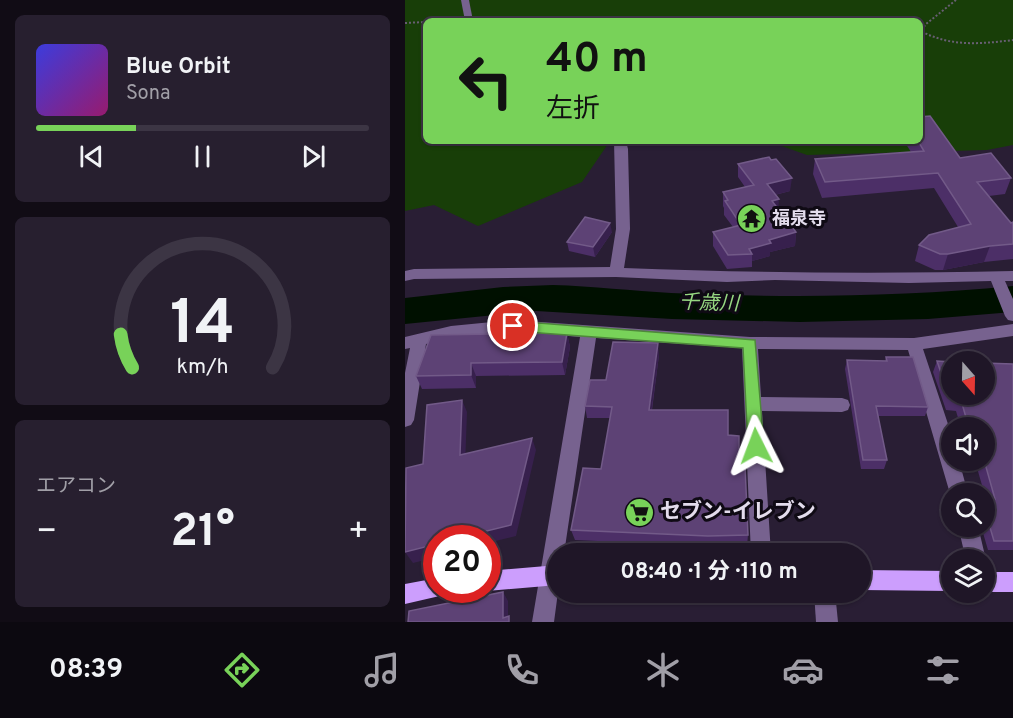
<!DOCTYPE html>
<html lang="ja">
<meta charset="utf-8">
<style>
body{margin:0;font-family:Overpass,"Noto Sans JP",sans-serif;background:#271f2f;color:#f1f3f6;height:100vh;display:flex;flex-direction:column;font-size:22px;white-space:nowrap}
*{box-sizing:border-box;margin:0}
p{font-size:20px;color:#a19fa7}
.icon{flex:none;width:33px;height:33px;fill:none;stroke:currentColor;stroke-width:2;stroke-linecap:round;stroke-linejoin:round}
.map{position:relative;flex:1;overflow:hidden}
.sheet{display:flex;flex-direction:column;gap:15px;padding:15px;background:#110c15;width:405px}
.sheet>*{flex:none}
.guide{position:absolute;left:18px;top:18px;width:500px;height:126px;border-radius:9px;box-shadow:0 2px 4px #0004,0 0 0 2px #3c3544;background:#78d259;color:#111;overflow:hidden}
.needle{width:39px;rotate:160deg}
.fabs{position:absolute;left:536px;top:351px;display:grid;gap:12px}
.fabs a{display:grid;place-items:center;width:54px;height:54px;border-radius:50%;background:#1f1627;box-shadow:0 2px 4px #0004,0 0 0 2px #3c3544;font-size:30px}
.speed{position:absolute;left:18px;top:525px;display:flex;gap:12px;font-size:30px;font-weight:700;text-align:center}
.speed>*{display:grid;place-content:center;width:78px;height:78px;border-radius:50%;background:#1f1627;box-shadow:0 2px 4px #0004,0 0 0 2px #3c3544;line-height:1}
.speed .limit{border:9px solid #d22;background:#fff;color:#111}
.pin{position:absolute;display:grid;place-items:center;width:51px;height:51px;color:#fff;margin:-26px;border:3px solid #fff;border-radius:50%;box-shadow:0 2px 6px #0007}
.me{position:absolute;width:66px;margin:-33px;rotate:357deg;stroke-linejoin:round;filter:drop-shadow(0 0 4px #0008)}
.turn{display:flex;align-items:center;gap:21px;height:126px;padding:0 24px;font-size:27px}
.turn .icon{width:78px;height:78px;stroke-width:2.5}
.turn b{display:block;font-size:42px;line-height:51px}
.big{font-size:45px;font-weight:700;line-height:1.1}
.sheet .card{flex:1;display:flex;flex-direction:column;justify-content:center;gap:9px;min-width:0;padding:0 21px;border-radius:9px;background:#271f2f}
.sheet .dial{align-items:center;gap:0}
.dial svg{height:156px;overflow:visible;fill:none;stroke:#3c3544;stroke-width:7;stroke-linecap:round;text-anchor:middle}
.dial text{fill:#f1f3f6;stroke:none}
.song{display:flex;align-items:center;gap:18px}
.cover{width:72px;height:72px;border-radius:9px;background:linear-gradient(135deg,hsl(240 70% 55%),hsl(320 70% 35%))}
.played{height:6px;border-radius:3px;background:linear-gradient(90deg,#78d259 30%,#3c3544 30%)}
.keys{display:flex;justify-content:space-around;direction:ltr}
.heat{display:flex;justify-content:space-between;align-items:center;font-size:33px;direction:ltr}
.trip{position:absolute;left:142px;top:543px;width:324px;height:60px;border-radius:30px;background:#1f1627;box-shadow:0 2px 4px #0004,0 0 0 2px #3c3544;font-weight:700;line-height:60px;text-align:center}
.menu{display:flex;height:96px;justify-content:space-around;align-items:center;background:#0c0910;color:#a19fa7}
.menu .icon{width:42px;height:42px}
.menu .selected{color:#78d259}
.menu b{font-size:27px;color:#f1f3f6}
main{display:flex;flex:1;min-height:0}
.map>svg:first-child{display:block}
</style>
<main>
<section class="sheet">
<div class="card">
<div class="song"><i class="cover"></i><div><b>Blue Orbit</b><p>Sona</p></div></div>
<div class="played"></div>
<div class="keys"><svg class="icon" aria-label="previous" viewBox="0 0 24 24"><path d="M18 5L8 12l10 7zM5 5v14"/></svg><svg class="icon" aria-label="pause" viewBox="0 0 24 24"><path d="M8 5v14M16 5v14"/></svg><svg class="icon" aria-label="next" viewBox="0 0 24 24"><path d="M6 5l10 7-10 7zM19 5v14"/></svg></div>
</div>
<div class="card dial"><svg viewBox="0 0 100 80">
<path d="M14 69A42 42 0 1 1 86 69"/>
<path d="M14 69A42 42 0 0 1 8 52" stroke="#78d259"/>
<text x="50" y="56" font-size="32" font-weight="700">14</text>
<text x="50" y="72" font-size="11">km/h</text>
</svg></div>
<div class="card"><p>エアコン</p>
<div class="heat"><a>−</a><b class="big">21°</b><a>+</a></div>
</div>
</section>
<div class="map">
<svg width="608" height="622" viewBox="0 0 608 622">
<rect width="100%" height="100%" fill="#291e34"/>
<!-- green -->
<path fill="#183e08" d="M0 0H608V145L582 150 402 155 371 144 367 141H514V21H21V141H205L177 182 73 226 29 205 0 211Z"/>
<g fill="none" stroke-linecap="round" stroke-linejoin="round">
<!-- river -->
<path fill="#001000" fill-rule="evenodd" d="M148 285C188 286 227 291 266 293 380 298 494 297 608 286V312L523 319 395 322 267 319 131 311 0 324V298L98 287Z"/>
<!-- path -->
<g stroke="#685f73" stroke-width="2" stroke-dasharray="2 2" stroke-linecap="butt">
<path d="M551 0 521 24 516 31C545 47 576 44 608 40"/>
<path d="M0 23 21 22"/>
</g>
<!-- minor -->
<g fill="#77628f" fill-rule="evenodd">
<path d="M56 0H64L68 21H60Z"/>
<path d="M209 141H221L223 149 225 229 219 268C348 273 479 274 608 271V281H600L608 299V321L603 320 600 316 586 281 504 283 370 280 322 282 211 277 9 279 0 281V271L9 269 205 267 211 229Z"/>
<path d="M108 320 345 337 509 338 608 324V336L518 349 546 433V460H554L563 494H546V497L503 350 353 349 356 397 437 398 443 400 445 405 443 410 437 412 357 411 366 554H346L337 348 191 338 159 554H153V592L149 622H127L175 337C120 332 76 330 21 344L9 420 6 425 0 427V373L5 348 0 349V337L46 326Z"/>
<path d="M553 526H573L581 560 579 565V560H561Z"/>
<path d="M409 592H430L433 622H411Z"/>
</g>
<!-- major -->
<g fill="#cc9efd" fill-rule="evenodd">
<path d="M153 565V585L82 591 78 590H82V571Z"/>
<path d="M456 570 546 571V591L456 590Z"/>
<rect x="579" y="572" width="29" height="20"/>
<path d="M32 578V590H42L39 595 0 604V584Z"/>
</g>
</g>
<!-- wall -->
<g fill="#4c2f67">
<path d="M499 141H514L606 178 600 194 584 196 606 223 608 222V259L579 262 538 270H530L510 261 514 245 553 227 529 188 417 198 408 174 410 159 506 152Z"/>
<path d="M333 164 385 191 370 195 373 209 391 232 390 246 365 252V256L347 261V267L322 269 308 246V232L328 227 319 215V208L318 206V192L340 187 333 177Z"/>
<path d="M207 232 190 257 164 251 162 242Z"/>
<path d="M162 333 165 347 160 375 71 376V388L17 389 11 376Z"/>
<path d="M254 355 247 410 323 435 334 465 343 535 342 546H303L170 540 166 530 196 469 205 418H182L180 406 201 380Z"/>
<path d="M481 357 523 407 520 416H473L482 460 479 469H456L440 369 442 360 480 361Z"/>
<path d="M532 361 608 364V550H583L576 526H579V499H581L570 461 566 460H579V428H556L551 411 541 410 528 372Z"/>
</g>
<!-- shaded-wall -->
<g fill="#37204d">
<path d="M387 178 385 191 361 197 362 184Z"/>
<path d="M374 199 373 213 367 201Z"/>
<path d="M205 223 207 232 190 257 188 247Z"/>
<path d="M391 232 390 246 365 252V256L347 261V254L344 249 364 240Z"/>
<path d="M585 246 579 262 538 270 543 254Z"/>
<path d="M162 333 165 347 160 375 157 362Z"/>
<path d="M253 343 254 355 245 421 244 410Z"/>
<path d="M66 363 71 376V388L66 375Z"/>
<path d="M57 400 62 412 60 467 55 455Z"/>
<path d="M127 438 131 450 111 536 82 543V538H53Z"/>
<path d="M32 544V557L8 563 0 552Z"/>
<path d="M98 592 103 601V622L98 618Z"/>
</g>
<!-- building -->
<g fill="#5d4275" stroke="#725a88" stroke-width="1.5">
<path d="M525 116 555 158 586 153 606 178 572 182 606 223 608 222V244L585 246 543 254H535L514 245 524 235 566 224 533 173 420 182 410 159 519 151 513 141H514V117Z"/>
<path d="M364 157 366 160 371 159 387 178 362 184 374 199 367 201 391 232 364 240 366 243 344 249 347 254 323 255 308 232 336 225 320 201 323 200 318 192 349 185 333 164Z"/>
<path d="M180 217 205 223 188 247 162 242Z"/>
<path d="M162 333 157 362 66 363V375L11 376 26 335Z"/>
<path d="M208 342 253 343 244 410H323V435L334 436V465H340L343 535 303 536 166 530 178 468 196 469 207 407 180 406 185 380H201Z"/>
<path d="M481 357H508L523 407 471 406 482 460H458L442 360 482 361Z"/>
<path d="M532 361 546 362V394H579V363L608 364V541H589L579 507V499H590L579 460V428H564L556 400 545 399Z"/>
<path d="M57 400 55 455 127 438 106 525 53 538H32V544L0 552 1 468 18 464 22 405Z"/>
<path d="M98 592V618L104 616V622H3L4 611Z"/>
</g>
<!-- route -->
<path fill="#78d259" stroke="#4e883a" stroke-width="1.5" d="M108 321 350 340 359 446 357 451 351 453 345 451 343 446 338 348 108 331 101 326Z"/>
<!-- icons -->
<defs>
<symbol id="temple-disc" viewBox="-11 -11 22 22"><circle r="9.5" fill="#78d259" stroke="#0f0a14"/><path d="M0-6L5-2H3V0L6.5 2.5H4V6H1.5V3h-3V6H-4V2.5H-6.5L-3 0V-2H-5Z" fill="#111"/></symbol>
<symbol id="supermarket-disc" viewBox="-11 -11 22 22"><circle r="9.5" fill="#78d259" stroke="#0f0a14"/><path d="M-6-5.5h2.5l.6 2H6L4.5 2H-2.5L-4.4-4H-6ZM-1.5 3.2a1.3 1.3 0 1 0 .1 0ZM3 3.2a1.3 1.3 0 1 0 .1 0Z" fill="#111"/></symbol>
</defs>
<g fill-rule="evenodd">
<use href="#temple-disc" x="330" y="202" width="33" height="33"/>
<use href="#supermarket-disc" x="218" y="496" width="33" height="33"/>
</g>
<g text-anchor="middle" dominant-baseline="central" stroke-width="6" stroke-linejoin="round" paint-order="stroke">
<!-- poi labels -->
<g font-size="18" font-weight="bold" fill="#e3dcec" stroke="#0f0a14" text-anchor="start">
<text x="367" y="219">福泉寺</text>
</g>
<!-- water labels -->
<g font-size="20" font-style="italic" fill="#96d781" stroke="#0f0a14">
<text transform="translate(304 304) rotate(2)">千歳川</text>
</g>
<!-- near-poi labels -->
<g font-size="21" font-weight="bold" fill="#e3dcec" stroke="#0f0a14" text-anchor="start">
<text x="255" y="512">セブン-イレブン</text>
</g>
</g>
</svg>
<div class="fabs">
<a><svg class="needle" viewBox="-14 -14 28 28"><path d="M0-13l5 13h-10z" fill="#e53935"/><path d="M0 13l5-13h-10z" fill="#a19fa7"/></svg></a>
<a><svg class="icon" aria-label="sound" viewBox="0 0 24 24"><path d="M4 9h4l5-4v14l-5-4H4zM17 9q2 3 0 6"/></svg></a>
<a><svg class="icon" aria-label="search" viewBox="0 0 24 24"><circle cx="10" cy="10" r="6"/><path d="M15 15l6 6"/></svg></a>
<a><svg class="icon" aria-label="layers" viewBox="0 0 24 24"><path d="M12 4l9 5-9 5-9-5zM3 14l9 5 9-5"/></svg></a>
</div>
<div class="speed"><div class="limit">20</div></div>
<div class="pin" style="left:108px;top:326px;background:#d93025"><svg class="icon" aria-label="arrive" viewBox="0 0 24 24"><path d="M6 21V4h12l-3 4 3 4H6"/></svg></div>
<svg class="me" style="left:351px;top:446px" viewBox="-20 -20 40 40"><path d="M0-17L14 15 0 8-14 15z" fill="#78d259" stroke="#fff" stroke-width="4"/></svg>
<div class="trip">08:40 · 1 分 · 110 m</div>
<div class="guide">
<div class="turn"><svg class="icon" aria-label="left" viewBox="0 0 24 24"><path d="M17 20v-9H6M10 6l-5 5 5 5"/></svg><div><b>40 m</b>左折</div></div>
</div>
</div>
</main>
<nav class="menu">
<b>08:39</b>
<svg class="icon selected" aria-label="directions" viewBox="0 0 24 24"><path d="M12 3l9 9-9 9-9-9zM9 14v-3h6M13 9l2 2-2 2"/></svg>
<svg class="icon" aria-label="music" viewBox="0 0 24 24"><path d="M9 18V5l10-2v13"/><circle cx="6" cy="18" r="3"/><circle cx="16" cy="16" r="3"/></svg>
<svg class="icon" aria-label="phone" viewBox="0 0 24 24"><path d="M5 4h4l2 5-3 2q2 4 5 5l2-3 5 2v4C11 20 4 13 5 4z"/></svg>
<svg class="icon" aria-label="climate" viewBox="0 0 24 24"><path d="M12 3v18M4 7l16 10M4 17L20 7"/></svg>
<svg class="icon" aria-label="car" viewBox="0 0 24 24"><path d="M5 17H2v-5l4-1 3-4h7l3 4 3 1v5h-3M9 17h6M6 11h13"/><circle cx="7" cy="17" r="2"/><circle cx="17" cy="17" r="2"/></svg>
<svg class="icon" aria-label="filters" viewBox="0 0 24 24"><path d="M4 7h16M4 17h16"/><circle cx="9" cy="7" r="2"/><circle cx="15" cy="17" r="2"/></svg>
</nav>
